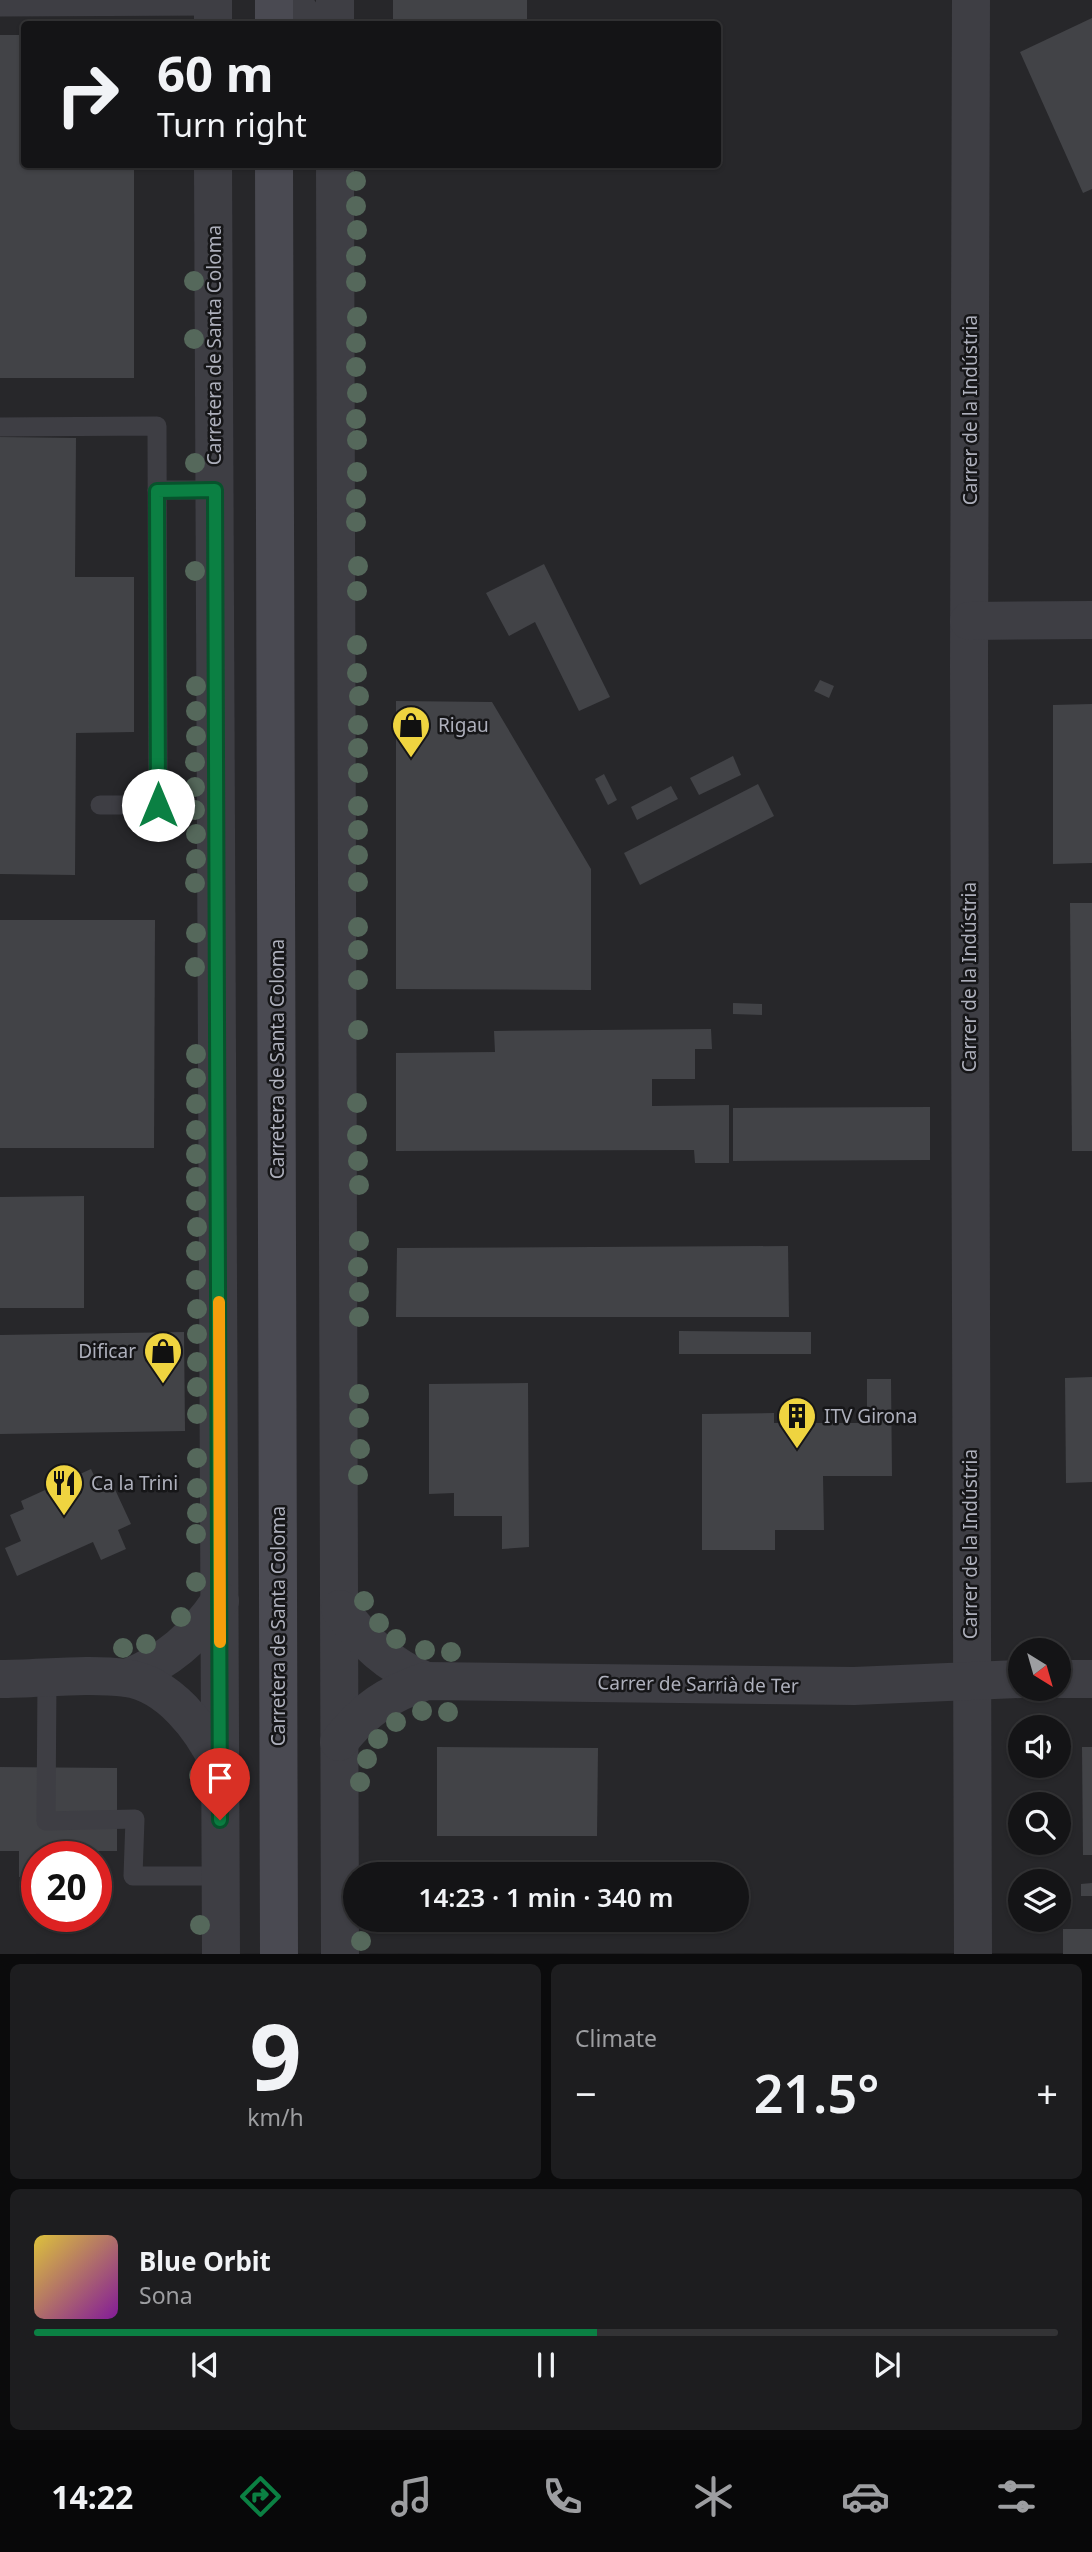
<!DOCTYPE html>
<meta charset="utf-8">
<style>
body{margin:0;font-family:"Noto Sans",sans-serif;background:#1d1d1f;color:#f1f3f6;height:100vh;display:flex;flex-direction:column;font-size:26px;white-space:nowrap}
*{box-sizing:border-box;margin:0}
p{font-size:23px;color:#9d9ea1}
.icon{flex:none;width:38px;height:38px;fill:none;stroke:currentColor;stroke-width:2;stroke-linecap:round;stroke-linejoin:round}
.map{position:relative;height:1954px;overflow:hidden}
.sheet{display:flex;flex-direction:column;gap:10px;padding:10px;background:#0b0b0c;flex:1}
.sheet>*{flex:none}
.top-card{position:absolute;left:21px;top:21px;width:700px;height:147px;border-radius:7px;box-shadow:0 2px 5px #0004,0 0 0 2px #333335;background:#141416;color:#f1f3f6;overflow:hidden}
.needle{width:46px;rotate:143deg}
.controls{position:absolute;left:1008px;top:1638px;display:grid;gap:14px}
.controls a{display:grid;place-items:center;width:63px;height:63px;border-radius:50%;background:#141416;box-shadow:0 2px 5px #0004,0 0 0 2px #333335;font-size:35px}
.speed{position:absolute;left:21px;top:1841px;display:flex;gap:14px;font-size:35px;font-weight:700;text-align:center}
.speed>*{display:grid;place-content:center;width:91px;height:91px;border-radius:50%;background:#141416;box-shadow:0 2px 5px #0004,0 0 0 2px #333335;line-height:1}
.speed .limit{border:10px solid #d22;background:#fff;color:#111}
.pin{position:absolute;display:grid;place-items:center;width:60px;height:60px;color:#fff;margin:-72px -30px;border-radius:50% 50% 50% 0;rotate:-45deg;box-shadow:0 0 7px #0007}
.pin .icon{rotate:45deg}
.me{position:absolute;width:77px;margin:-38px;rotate:0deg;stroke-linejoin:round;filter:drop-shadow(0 0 5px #0008)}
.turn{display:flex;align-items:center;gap:24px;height:147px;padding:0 21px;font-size:32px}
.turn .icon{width:91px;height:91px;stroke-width:2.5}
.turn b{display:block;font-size:49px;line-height:60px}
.big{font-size:52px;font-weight:600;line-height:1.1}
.sheet .card{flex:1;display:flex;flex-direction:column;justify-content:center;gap:10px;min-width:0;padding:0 24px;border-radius:10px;background:#1d1d1f}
.sheet .dial{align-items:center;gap:0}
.dial b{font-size:91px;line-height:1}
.song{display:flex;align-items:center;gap:21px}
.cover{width:84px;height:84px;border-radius:10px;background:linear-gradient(135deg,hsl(50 70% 55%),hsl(290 70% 35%))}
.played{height:7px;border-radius:4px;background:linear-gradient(90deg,#0b8043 55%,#333335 55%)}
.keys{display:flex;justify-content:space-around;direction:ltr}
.heat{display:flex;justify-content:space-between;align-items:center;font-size:38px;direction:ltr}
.sheet .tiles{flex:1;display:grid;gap:10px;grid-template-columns:1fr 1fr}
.card:last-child{grid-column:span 2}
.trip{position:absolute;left:343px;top:1862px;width:406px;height:70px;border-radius:35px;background:#141416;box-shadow:0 2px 5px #0004,0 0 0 2px #333335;font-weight:600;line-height:70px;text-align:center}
.menu{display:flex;height:112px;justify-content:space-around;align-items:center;background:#080809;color:#9d9ea1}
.menu .icon{width:49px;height:49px}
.menu .selected{color:#0b8043}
.menu b{font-size:32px;color:#f1f3f6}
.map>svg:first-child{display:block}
</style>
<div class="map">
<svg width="1092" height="1954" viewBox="0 0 1092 1954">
<rect width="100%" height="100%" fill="#1b1b1d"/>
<!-- built -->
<path fill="#27272a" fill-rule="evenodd" d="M0 0H1092V1953L0 1954ZM24 24H718V164H24ZM1020 1650H1059V1689H1020ZM1020 1727H1059V1766H1020ZM1020 1804H1059V1843H1020ZM37 1857H96V1916H37ZM355 1874H737V1920H355ZM1020 1881H1059V1920H1020Z"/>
<!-- building -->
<g fill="#424347">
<rect x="393" y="0" width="134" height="24"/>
<path d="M1092 18V189L1083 193 1020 52Z"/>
<path d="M0 35H24V164H134V378H0Z"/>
<path d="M0 437 76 438 75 577H134V732L76 733 75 875 0 874Z"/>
<path d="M544 564 610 697 579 711 535 622 509 636 486 593Z"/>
<path d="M820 680 834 686 829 698 814 691Z"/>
<path d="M396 701 492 702 591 869V990L396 989Z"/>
<path d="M1092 704V863L1053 864V705Z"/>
<path d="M733 756 741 775 699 795 690 778Z"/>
<path d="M604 774 617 800 608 805 595 779Z"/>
<path d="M758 784 774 816 640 885 624 853Z"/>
<path d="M671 786 678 799 637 820 631 807Z"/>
<path d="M1070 903H1092V1151H1072Z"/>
<path d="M0 920H155L154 1148H0Z"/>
<path d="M733 1003 762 1004V1015L733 1014Z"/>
<path d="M711 1029 712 1049H695V1079H652V1106L729 1105V1163H695L694 1150 396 1151V1053L495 1052 494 1031Z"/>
<path d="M930 1107V1160L733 1161V1108Z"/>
<path d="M84 1196V1308H0V1197Z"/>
<path d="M788 1246 789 1317H396L397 1248Z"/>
<path d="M679 1331 811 1332V1354H679Z"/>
<path d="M184 1332 185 1431 0 1434V1335Z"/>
<path d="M1092 1377V1482L1066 1483 1065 1378Z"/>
<path d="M867 1379H891L892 1476H823L824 1530H775V1550H702V1414L774 1413V1423H867Z"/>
<path d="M528 1383 529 1547 502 1549V1516H454V1493L429 1494V1384Z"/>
<path d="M91 1469 100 1489 112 1483 131 1524 118 1530 126 1549 101 1560 93 1542 17 1576 5 1548 21 1541 10 1515 24 1509 21 1501Z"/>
<path d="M437 1747 598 1748 597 1836H437Z"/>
<path d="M1082 1747H1092V1855H1083Z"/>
<path d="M0 1767 117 1768V1851H97V1857H37V1877H19V1851H0Z"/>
<path d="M1092 1883V1896H1081V1884Z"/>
<rect x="1063" y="1929" width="29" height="25"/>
</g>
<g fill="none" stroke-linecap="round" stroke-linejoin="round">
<!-- lane -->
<g stroke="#3e3e44" stroke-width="19">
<path d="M0 7 213 6"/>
<path d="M0 427 157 426 158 805H100"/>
<path d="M157 490H215"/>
<path d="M47 1679 46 1821 135 1819 133 1876H221"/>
</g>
<!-- street -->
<g stroke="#3e3e44" stroke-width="38">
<path d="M213 0V24"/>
<path d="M291 0 308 24"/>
<path d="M335 0V24"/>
<path d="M971 0 969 667 973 1954"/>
<path d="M213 164 221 1954"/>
<path d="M335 164 340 1954"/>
<path d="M969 621 1092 620"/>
<path d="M340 1609C364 1642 388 1665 426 1681"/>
<path d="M127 1678C168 1661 195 1638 220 1601"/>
<path d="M0 1679C40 1679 87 1673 126 1678 169 1684 202 1728 219 1764"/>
<path d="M1059 1679H1092"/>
<path d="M339 1742C366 1708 387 1695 426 1681L854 1686 1020 1679"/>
</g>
<!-- secondary -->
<g stroke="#4a4a52" stroke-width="38">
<path d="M274 24V0"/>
<path d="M274 164 279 1954"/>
</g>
</g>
<!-- trees -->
<g fill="#55685b">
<circle cx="356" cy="181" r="10"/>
<circle cx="356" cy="206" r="10"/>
<circle cx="357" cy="230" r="10"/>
<circle cx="356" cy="256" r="10"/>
<circle cx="194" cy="281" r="10"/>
<circle cx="356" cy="282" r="10"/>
<circle cx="357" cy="317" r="10"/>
<circle cx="194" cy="339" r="10"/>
<circle cx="356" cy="343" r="10"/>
<circle cx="356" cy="367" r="10"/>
<circle cx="357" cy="393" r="10"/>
<circle cx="356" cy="419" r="10"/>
<circle cx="357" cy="440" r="10"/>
<circle cx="195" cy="463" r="10"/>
<circle cx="357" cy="472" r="10"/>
<circle cx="356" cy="499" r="10"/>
<circle cx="356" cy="522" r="10"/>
<circle cx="358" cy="566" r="10"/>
<circle cx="195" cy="571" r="10"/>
<circle cx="357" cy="591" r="10"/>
<circle cx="357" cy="645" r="10"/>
<circle cx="357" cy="673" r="10"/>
<circle cx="196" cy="686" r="10"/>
<circle cx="359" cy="696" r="10"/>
<circle cx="196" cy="711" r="10"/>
<circle cx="358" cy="725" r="10"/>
<circle cx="196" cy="736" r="10"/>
<circle cx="358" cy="748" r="10"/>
<circle cx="195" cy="762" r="10"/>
<circle cx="358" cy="773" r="10"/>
<circle cx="195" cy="787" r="10"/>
<circle cx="358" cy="806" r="10"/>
<circle cx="195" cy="810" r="10"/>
<circle cx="358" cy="830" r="10"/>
<circle cx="196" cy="834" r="10"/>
<circle cx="358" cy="855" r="10"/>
<circle cx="196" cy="859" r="10"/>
<circle cx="358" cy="882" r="10"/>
<circle cx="195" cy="883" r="10"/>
<circle cx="358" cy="927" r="10"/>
<circle cx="196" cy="933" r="10"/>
<circle cx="358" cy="950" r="10"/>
<circle cx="195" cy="967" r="10"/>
<circle cx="358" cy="980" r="10"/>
<circle cx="358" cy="1030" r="10"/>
<circle cx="196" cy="1054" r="10"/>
<circle cx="196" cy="1078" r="10"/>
<circle cx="357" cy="1103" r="10"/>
<circle cx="196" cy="1104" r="10"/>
<circle cx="196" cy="1130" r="10"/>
<circle cx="357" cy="1135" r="10"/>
<circle cx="196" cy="1154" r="10"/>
<circle cx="358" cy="1161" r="10"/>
<circle cx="196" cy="1177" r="10"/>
<circle cx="359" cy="1185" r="10"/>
<circle cx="196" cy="1201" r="10"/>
<circle cx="197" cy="1227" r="10"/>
<circle cx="359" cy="1241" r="10"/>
<circle cx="196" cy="1251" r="10"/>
<circle cx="358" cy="1267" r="10"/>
<circle cx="196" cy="1280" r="10"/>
<circle cx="359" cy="1292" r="10"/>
<circle cx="197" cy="1309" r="10"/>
<circle cx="359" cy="1317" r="10"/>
<circle cx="197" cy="1334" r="10"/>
<circle cx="197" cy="1362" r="10"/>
<circle cx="197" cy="1387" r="10"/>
<circle cx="359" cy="1394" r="10"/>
<circle cx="197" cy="1414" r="10"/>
<circle cx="359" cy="1418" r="10"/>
<circle cx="360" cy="1449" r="10"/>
<circle cx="197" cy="1458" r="10"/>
<circle cx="358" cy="1475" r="10"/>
<circle cx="197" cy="1488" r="10"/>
<circle cx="197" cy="1513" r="10"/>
<circle cx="196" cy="1534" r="10"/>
<circle cx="196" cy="1582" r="10"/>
<circle cx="364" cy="1601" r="10"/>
<circle cx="181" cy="1617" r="10"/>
<circle cx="379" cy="1623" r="10"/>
<circle cx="396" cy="1639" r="10"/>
<circle cx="146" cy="1644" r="10"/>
<circle cx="123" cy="1648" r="10"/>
<circle cx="425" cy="1650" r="10"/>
<circle cx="451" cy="1652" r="10"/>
<circle cx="422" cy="1711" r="10"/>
<circle cx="448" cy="1712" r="10"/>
<circle cx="396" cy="1722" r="10"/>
<circle cx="378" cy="1739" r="10"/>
<circle cx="367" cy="1759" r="10"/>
<circle cx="199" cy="1775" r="10"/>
<circle cx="360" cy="1782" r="10"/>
<circle cx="200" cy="1925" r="10"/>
<circle cx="361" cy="1941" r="10"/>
</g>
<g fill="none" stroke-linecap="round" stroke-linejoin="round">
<defs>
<path id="route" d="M158 805 157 491 215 490 220 1820"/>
</defs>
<!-- route casing -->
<use href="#route" stroke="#07532c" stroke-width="18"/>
<!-- route -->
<use href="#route" stroke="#0b8043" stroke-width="12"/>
<!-- slow -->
<path stroke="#f59e0b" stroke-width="12" d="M219 1302 220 1642"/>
</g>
<!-- icons -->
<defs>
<symbol id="shop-pin" viewBox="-11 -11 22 30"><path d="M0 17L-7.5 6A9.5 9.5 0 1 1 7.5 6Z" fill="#efd440" stroke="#161618"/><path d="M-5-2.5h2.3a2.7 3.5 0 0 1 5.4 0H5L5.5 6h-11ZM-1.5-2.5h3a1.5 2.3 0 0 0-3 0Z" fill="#111"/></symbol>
<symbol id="building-pin" viewBox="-11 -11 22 30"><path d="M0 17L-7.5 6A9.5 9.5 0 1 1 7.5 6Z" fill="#efd440" stroke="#161618"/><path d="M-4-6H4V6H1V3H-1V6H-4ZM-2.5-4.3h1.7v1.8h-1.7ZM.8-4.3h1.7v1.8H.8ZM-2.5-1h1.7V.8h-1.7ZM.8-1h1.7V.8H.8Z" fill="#111"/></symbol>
<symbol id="restaurant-pin" viewBox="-11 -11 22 30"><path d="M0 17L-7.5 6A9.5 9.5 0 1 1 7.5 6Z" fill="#efd440" stroke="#161618"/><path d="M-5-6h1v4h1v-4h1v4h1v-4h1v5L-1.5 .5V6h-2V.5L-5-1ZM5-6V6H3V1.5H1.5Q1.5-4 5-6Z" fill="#111"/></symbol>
</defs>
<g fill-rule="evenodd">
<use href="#shop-pin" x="389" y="703" width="44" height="60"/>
<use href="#shop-pin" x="141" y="1329" width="44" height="60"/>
<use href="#building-pin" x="775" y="1394" width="44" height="60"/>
<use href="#restaurant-pin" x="42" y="1461" width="44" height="60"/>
</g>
<g text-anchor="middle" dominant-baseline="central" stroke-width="5" stroke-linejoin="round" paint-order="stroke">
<!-- street labels -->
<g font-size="19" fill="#aeb0bc" stroke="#161618">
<text transform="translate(214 345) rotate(-90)">Carretera de Santa Coloma</text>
<text transform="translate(970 410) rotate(-90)">Carrer de la Indústria</text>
<text transform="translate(969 977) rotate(-90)">Carrer de la Indústria</text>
<text transform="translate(277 1059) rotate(-90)">Carretera de Santa Coloma</text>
<text transform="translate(970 1544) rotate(-90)">Carrer de la Indústria</text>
<text transform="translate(278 1626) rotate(-90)">Carretera de Santa Coloma</text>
<text transform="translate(698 1684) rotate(1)">Carrer de Sarrià de Ter</text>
</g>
<!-- poi labels -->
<g font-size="19" fill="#aeb0bc" stroke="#161618" text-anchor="start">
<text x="438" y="725">Rigau</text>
<text x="136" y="1351" text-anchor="end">Dificar</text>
<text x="824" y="1416">ITV Girona</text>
<text x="91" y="1483">Ca la Trini</text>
</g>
</g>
</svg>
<div class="controls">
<a><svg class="needle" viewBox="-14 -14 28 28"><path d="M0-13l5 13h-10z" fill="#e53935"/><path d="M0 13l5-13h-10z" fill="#9d9ea1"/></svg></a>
<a><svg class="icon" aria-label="sound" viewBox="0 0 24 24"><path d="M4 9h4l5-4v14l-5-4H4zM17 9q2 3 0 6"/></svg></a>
<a><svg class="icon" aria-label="search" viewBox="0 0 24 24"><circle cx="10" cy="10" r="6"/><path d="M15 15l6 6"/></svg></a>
<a><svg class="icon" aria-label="layers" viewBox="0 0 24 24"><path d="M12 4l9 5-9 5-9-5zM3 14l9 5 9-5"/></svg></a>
</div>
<div class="speed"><div class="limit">20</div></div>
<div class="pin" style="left:220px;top:1820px;background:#d93025"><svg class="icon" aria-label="arrive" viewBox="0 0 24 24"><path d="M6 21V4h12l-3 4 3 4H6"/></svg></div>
<svg class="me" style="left:158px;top:805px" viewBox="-20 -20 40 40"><circle r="19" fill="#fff"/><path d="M0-13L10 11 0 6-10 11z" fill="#0b8043"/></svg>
<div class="trip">14:23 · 1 min · 340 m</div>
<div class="top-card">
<div class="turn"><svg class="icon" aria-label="right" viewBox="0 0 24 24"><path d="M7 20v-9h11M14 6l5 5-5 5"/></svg><div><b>60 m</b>Turn right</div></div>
</div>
</div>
<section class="sheet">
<div class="tiles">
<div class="card dial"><b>9</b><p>km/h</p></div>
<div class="card"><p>Climate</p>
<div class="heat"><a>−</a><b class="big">21.5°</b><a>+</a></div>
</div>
<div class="card">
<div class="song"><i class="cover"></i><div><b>Blue Orbit</b><p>Sona</p></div></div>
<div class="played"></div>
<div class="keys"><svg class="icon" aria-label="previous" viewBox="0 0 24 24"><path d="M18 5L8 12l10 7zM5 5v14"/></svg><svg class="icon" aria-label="pause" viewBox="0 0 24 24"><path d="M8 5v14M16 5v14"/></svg><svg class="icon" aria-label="next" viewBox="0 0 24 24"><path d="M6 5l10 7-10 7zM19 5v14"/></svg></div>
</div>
</div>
</section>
<nav class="menu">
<b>14:22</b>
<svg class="icon selected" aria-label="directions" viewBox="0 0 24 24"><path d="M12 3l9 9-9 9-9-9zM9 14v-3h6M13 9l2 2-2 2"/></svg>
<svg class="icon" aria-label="music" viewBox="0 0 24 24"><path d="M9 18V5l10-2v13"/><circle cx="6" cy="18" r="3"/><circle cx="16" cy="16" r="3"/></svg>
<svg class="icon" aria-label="phone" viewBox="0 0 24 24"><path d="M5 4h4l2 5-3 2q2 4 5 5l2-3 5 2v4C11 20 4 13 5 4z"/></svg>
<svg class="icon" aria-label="climate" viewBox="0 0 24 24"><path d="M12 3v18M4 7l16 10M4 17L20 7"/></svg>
<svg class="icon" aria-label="car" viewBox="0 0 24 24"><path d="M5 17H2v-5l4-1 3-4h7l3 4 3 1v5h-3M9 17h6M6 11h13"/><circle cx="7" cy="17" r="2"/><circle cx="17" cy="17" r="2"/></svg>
<svg class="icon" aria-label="filters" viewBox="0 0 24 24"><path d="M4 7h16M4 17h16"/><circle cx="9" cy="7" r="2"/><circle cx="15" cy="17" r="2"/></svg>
</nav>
